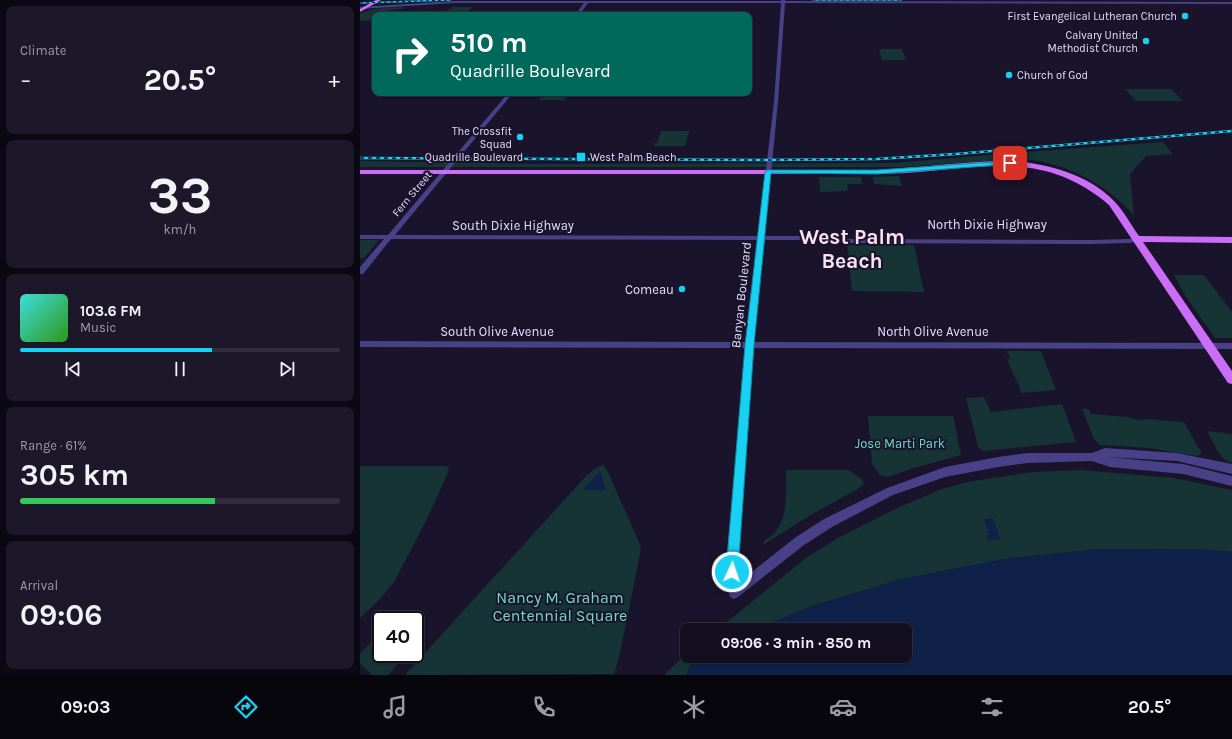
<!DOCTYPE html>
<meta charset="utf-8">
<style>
body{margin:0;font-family:Karla,sans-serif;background:#1c1729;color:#f1f3f6;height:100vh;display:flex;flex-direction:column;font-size:15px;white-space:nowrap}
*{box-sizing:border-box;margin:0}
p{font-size:13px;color:#9d9ca5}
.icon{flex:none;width:22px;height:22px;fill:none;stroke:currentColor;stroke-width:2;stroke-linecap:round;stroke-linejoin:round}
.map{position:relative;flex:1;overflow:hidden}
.sheet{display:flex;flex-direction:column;gap:6px;padding:6px;background:#0a0812;width:360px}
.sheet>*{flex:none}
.hud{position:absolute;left:12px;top:12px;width:380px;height:84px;border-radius:8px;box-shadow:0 1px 3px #0004,0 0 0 1px #322e3e;background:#00695c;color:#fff;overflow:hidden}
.speed{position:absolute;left:12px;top:611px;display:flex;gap:8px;font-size:20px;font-weight:700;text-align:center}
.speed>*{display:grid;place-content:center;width:52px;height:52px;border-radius:50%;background:#130e20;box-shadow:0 1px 3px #0004,0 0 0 1px #322e3e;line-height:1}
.speed .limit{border:2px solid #111;border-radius:6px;background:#fff;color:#111}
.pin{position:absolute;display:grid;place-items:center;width:34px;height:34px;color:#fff;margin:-17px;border-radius:8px;box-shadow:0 2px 6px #0006}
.me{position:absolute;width:44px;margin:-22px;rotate:3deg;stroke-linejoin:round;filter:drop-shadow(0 0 3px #0008)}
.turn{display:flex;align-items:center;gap:14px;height:84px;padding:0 12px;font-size:18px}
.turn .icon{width:52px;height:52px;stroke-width:2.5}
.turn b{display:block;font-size:28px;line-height:34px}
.big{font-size:30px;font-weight:700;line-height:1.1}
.sheet .tile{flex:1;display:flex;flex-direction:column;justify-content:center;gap:6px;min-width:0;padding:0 14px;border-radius:8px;background:#1c1729}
.sheet .dial{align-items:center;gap:0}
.dial b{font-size:52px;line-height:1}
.song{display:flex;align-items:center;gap:12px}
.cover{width:48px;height:48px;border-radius:6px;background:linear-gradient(135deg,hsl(180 70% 55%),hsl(110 70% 35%))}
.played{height:4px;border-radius:2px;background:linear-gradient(90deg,#17d0f2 60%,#322e3e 60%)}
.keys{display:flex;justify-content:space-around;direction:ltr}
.heat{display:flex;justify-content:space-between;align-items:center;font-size:22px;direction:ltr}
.charge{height:6px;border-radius:3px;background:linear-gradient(90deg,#34c759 61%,#322e3e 0)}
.trip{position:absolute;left:320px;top:623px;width:232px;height:40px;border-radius:8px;background:#130e20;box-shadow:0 1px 3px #0004,0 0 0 1px #322e3e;font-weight:700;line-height:40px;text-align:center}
.menu{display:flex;height:64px;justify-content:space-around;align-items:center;background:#08060d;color:#9d9ca5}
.menu .icon{width:28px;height:28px}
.menu .active{color:#17d0f2}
.menu b{font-size:18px;color:#f1f3f6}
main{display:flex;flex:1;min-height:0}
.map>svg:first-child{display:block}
</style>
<main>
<section class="sheet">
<div class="tile"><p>Climate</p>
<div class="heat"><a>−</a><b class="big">20.5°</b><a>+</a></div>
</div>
<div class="tile dial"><b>33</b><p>km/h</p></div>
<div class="tile">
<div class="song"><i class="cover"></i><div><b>103.6 FM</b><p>Music</p></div></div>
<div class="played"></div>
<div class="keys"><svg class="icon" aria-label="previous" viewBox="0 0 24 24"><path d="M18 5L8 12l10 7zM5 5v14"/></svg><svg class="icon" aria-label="pause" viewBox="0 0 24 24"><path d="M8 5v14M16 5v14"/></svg><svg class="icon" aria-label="next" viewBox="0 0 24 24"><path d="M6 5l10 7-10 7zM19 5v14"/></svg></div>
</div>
<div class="tile"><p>Range · 61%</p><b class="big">305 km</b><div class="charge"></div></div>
<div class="tile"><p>Arrival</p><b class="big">09:06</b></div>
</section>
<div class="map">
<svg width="872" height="675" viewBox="0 0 872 675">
<rect width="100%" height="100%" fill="#19132b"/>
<!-- green -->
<g fill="#163435">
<path d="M42 7 44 8 42 9 30 10 28 12 35 13 33 15H15V20L0 21V14C12 7 28 8 42 7Z"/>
<path d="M92 7H113L103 15H81Z"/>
<path d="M519 49H542L546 60H522Z"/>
<path d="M765 89H811L823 101H776Z"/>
<path d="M185 93H209L204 100H179Z"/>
<path d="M301 131H329L325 146H294L295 143H297Z"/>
<path d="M803 142 813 154 786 156 770 174 774 216C748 184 699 159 658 159L654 153Z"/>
<path d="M652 153 657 159 541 167H0V161L186 164 534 163Z"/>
<path d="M539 176 542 186 514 184 513 177Z"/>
<path d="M459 177H501L502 184H487L488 191 460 192Z"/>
<path d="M191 220 212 221 207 232H185Z"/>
<path d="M0 240H19L4 258H0Z"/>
<path d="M487 245H554L564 292 492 291Z"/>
<path d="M814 275H844L872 312V338H855L826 297Z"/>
<path d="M647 351H681L696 390 661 393C658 381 651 371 647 359H650Z"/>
<path d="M624 397 631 412 702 404 716 442 623 451 618 447 606 398Z"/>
<path d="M722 409H728L731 414 767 417 778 420 787 419 824 422 841 452V454L837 456 789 448 740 445 734 439Z"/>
<path d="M508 416H593L601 455 554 468 528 477 520 475 512 464Z"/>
<path d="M847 431 872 434V463C859 460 853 441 847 431Z"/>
<path d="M243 465 247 470 279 542 281 549 259 658 254 674 45 675 227 475 236 468Z"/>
<path d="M0 466H87L89 470 67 519 34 582 21 598 0 618Z"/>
<path d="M426 470H489L502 479 504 484 496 490 449 516 403 545 404 541C430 527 426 495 426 470Z"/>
<path d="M721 470 814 478 872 490V552L848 550 739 549 645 559 542 579 452 606 394 630H357L447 557 478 538 533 510 579 490 607 482 673 472Z"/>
<path d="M21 632V654H36L39 657 40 661 28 675H12L0 663V654Z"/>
<path d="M327 653V656H336L326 675H304Z"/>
</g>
<!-- water -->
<g fill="#0f2149">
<path d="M240 471 246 490H223Z"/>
<path d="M633 518 640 539 628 540 626 535H629L624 519Z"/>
<path d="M739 549 848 550 872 552V675H326L336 656H545V630H394L452 606 542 579 645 559Z"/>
</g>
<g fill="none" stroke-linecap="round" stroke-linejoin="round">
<!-- tertiary -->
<path fill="#484187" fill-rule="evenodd" d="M421 0H425V1L872 2V4L425 3 418 102 405 236H455L484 239 730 240 769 239 777 237 780 239 779 241 769 243 730 244 484 243 455 240H405L394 342 872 343V349L394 348 378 540 379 582 436 537 464 519 527 488 585 467 638 457 668 453H732L745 448 817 453 872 464V474L817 461 747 457 823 464 872 476V486L823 474 750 467 732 461 668 463 638 467 585 477 533 495 472 527 444 545 378 597 374 599 370 597C363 581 367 557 368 540L386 348 0 347V341L386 342 398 240 31 239 3 274H0V267L24 239H0V235H28L148 93H153L35 235 398 236 414 102 421 3H228L219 15H215L224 3H94L0 9V7L94 1H421Z"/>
<!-- primary -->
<g fill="#cb6df7" fill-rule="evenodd">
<path d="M16 0H21L0 12V9Z"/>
<path d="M655 161C690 165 729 175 754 201 764 211 771 225 779 236L872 237V243L783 242 872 371V384L868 383 749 205C688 153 631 166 559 172 535 174 512 174 489 174H0V170H516C562 168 609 160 655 161Z"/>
</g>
<defs>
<g id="rail-far1">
<path d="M453 0H541"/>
<path d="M0 3 90 0"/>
</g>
<path id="rail" d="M0 158 402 160 517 159 596 154 872 131"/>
</defs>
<!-- rail-far1 casing -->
<use href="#rail-far1" stroke="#17d0f2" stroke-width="1.5"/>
<!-- rail casing -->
<use href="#rail" stroke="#17d0f2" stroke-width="2.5"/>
<!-- rail-far1 -->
<use href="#rail-far1" stroke="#19132b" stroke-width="1" stroke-dasharray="3" stroke-linecap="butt"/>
<!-- rail -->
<use href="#rail" stroke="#19132b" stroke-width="1.5" stroke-dasharray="4" stroke-linecap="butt"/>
</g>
<!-- route -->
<path fill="#17d0f2" stroke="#0f879d" d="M650 161 653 162V164L517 174 411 173 394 345 378 572 376 577 372 578 368 577 366 572 385 345 405 172 408 170H517Z"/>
<!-- markers -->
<g fill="#17d0f2" stroke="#19132b" stroke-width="1.5">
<circle cx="825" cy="16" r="4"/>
<circle cx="786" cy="41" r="4"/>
<circle cx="649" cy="75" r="4"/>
<circle cx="160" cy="137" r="4"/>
<rect x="216" y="152" width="10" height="10" rx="2"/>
<circle cx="322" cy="289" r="4"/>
</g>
<g text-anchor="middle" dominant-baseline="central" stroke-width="4" stroke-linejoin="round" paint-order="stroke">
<!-- far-poi labels -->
<g font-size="11" fill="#e4dffd" stroke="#19132b" text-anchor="end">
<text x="817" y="16">First Evangelical Lutheran Church</text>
<text x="778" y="35">Calvary United<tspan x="778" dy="13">Methodist Church</tspan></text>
<text x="657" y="75" text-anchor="start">Church of God</text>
<text x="152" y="131">The Crossfit<tspan x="152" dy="13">Squad</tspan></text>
<text x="230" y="157" text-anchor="start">West Palm Beach</text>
</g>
<!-- far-street labels -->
<g font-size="11" fill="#e4dffd" stroke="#19132b">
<text x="114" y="157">Quadrille Boulevard</text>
<text transform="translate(52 194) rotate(-50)">Fern Street</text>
</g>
<!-- street labels -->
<g font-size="13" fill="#e4dffd" stroke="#19132b">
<text x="627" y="224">North Dixie Highway</text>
<text x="153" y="225">South Dixie Highway</text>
<text transform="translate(381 295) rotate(-84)">Banyan Boulevard</text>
<text x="137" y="331">South Olive Avenue</text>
<text x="573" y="331">North Olive Avenue</text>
</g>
<!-- poi labels -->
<g font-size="13" fill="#e4dffd" stroke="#19132b" text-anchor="end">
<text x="314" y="289">Comeau</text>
</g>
<!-- park labels -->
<g font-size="13" fill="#6edbc5" stroke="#19132b">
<text x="540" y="443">Jose Marti Park</text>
</g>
<!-- near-park labels -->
<g font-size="16" fill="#6edbc5" stroke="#19132b">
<text x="200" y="597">Nancy M. Graham<tspan x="200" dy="18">Centennial Square</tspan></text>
</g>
<!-- town labels -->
<g font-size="21" font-weight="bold" fill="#fde1f1" stroke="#19132b">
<text x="492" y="237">West Palm<tspan x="492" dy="24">Beach</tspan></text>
</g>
</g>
</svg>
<div class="speed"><div class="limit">40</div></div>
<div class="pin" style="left:650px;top:163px;background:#d93025"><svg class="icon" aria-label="arrive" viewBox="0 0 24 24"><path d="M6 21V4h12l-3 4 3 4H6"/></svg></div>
<svg class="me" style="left:372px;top:572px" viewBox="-20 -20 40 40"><circle r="17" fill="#17d0f2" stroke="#fff" stroke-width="3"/><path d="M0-11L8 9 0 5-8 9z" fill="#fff"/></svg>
<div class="trip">09:06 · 3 min · 850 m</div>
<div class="hud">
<div class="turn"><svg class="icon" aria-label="right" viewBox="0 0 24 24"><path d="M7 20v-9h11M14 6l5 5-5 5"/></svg><div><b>510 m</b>Quadrille Boulevard</div></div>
</div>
</div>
</main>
<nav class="menu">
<b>09:03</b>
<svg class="icon active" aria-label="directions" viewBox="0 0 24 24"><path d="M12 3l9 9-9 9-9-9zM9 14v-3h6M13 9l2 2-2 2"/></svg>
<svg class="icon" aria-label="music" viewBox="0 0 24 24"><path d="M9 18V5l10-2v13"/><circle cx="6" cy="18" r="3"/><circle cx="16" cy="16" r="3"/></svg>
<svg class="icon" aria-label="phone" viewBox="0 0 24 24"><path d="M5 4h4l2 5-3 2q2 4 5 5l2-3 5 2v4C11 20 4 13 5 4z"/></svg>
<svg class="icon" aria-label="climate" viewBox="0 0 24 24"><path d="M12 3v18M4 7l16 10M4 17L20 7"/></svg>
<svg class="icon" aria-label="car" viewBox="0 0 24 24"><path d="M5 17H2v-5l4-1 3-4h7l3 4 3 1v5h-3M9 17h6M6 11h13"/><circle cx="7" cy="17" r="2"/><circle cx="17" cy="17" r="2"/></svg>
<svg class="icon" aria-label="filters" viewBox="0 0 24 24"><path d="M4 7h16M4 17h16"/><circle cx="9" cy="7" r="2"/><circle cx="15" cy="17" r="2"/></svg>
<b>20.5°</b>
</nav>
